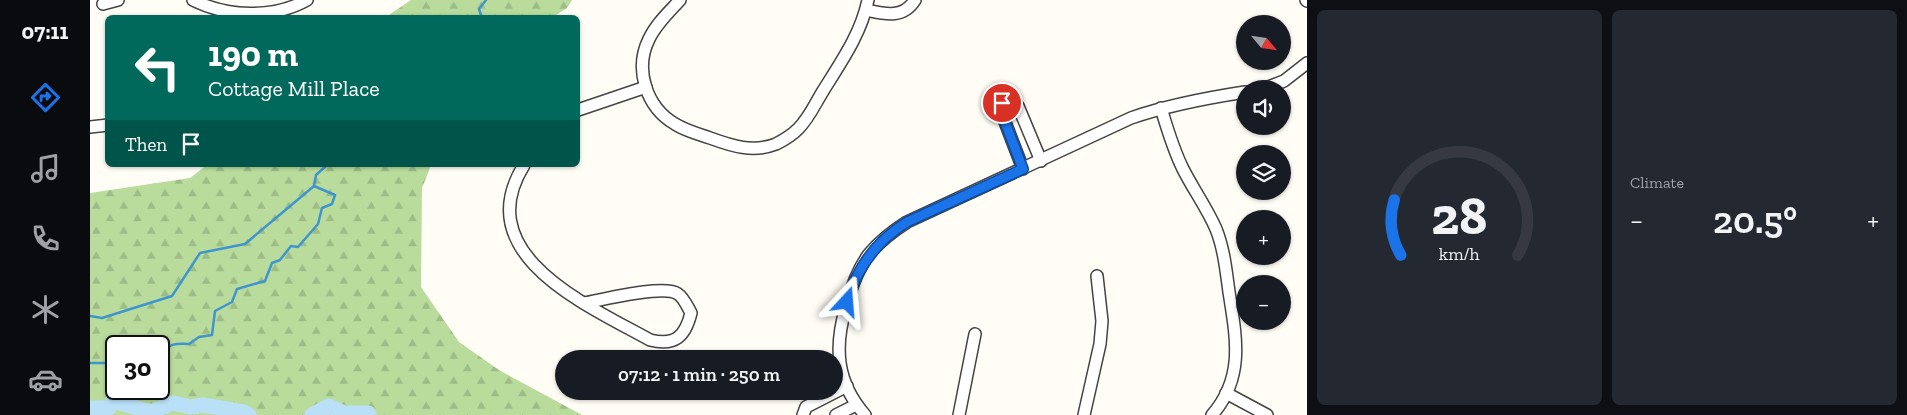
<!DOCTYPE html>
<meta charset="utf-8">
<style>
body{margin:0;font-family:"Zilla Slab",serif;background:#242831;color:#f1f3f6;height:100vh;display:flex;flex-direction:column;font-size:19px;white-space:nowrap}
*{box-sizing:border-box;margin:0}
p{font-size:16px;color:#9ea1a6}
.icon{flex:none;width:28px;height:28px;fill:none;stroke:currentColor;stroke-width:2;stroke-linecap:round;stroke-linejoin:round}
.map{position:relative;flex:1;overflow:hidden}
.drawer{display:flex;flex-direction:column;gap:10px;padding:10px;background:#0d0f14;width:600px}
.drawer>*{flex:none}
.top-card{position:absolute;left:15px;top:15px;width:475px;height:152px;border-radius:8px;box-shadow:0 1px 4px #0004;background:#00695c;color:#fff;overflow:hidden}
.needle{width:32px;rotate:119deg}
.buttons{position:absolute;left:1146px;top:15px;display:grid;gap:10px}
.buttons a{display:grid;place-items:center;width:55px;height:55px;border-radius:50%;background:#171b24;box-shadow:0 1px 4px #0004;font-size:25px}
.speed{position:absolute;left:15px;top:335px;display:flex;gap:10px;font-size:25px;font-weight:700;text-align:center}
.speed>*{display:grid;place-content:center;width:65px;height:65px;border-radius:50%;background:#171b24;box-shadow:0 1px 4px #0004;line-height:1}
.speed .limit{border:2px solid #111;border-radius:8px;background:#fff;color:#111}
.pin{position:absolute;display:grid;place-items:center;width:42px;height:42px;color:#fff;margin:-21px;border:2px solid #fff;border-radius:50%;box-shadow:0 1px 5px #0007}
.me{position:absolute;width:55px;margin:-28px;rotate:19deg;stroke-linejoin:round;filter:drop-shadow(0 0 4px #0008)}
.turn{display:flex;align-items:center;gap:18px;height:105px;padding:0 20px;font-size:22px}
.turn .icon{width:65px;height:65px;stroke-width:2.5}
.turn b{display:block;font-size:35px;line-height:42px}
.then{display:flex;align-items:center;height:48px;padding:0 20px;background:#0003;gap:10px;font-size:19px}
.big{font-size:38px;font-weight:600;line-height:1.1}
.drawer .card{flex:1;display:flex;flex-direction:column;justify-content:center;gap:8px;min-width:0;padding:0 18px;border-radius:8px;background:#242831}
.drawer .dial{align-items:center;gap:0}
.dial svg{height:130px;overflow:visible;fill:none;stroke:#363941;stroke-width:7;stroke-linecap:round;text-anchor:middle}
.dial text{fill:#f1f3f6;stroke:none}
.heat{display:flex;justify-content:space-between;align-items:center;font-size:28px;direction:ltr}
.drawer .tiles{flex:1;display:grid;gap:10px;grid-template-columns:repeat(2,1fr)}
.trip{position:absolute;left:465px;top:350px;width:288px;height:50px;border-radius:25px;background:#171b24;box-shadow:0 1px 4px #0004;font-weight:600;line-height:50px;text-align:center}
main{display:flex;flex:1;min-height:0}
.tabs{display:flex;flex-direction:column;width:90px;justify-content:space-around;align-items:center;background:#090b0e;color:#9ea1a6}
.tabs .icon{width:35px;height:35px}
.tabs .on{color:#1a73e8}
.tabs b{font-size:22px;color:#f1f3f6}
.map>svg:first-child{display:block}
</style>
<main>
<nav class="tabs">
<b>07:11</b>
<svg class="icon on" aria-label="directions" viewBox="0 0 24 24"><path d="M12 3l9 9-9 9-9-9zM9 14v-3h6M13 9l2 2-2 2"/></svg>
<svg class="icon" aria-label="music" viewBox="0 0 24 24"><path d="M9 18V5l10-2v13"/><circle cx="6" cy="18" r="3"/><circle cx="16" cy="16" r="3"/></svg>
<svg class="icon" aria-label="phone" viewBox="0 0 24 24"><path d="M5 4h4l2 5-3 2q2 4 5 5l2-3 5 2v4C11 20 4 13 5 4z"/></svg>
<svg class="icon" aria-label="climate" viewBox="0 0 24 24"><path d="M12 3v18M4 7l16 10M4 17L20 7"/></svg>
<svg class="icon" aria-label="car" viewBox="0 0 24 24"><path d="M5 17H2v-5l4-1 3-4h7l3 4 3 1v5h-3M9 17h6M6 11h13"/><circle cx="7" cy="17" r="2"/><circle cx="17" cy="17" r="2"/></svg>
</nav>
<div class="map">
<svg width="1217" height="415" viewBox="0 0 1217 415">
<defs>
<pattern id="forest-firs" width="22" height="20" patternUnits="userSpaceOnUse" patternTransform="scale(1.25)"><rect width="22" height="20" fill="#b9dc9c"/><path d="M5 1l3.5 6h-7zM16 11l3.5 6h-7z" fill="#9ebc85"/></pattern>
</defs>
<rect width="100%" height="100%" fill="#fffdf5"/>
<!-- forest -->
<g fill="url(#forest-firs)" fill-rule="evenodd">
<path d="M321 0H482L477 8 463 17H296Z"/>
<path d="M117 165H341L332 188 331 287 369 342 409 370 492 415H0V193L100 178ZM26 346H69V389H26Z"/>
</g>
<g fill="none" stroke-linecap="round" stroke-linejoin="round">
<!-- stream -->
<g stroke="#3f96cf" stroke-width="2.5">
<path d="M392 18 389 9 396 0"/>
<path d="M0 316 12 318 82 296 110 253 155 244 224 186"/>
<path d="M69 356C77 344 85 343 99 344L109 337 122 335 125 311 142 302 147 289 175 281 182 263 190 260 201 246 208 247 228 224 232 208 242 204 245 195 224 186 226 175 237 165"/>
<path d="M0 363H26"/>
</g>
<!-- river -->
<g stroke="#b9e0f7" stroke-width="15">
<path d="M0 408H19L23 401 61 412 83 403 100 407 113 405 154 412 159 415"/>
<path d="M222 415 239 406 254 413H278L279 415"/>
</g>
<defs>
<g id="minor">
<path d="M103 0C137 17 183 19 217 0"/>
<path d="M590 0C579 12 566 24 559 39 544 69 556 107 585 124 596 131 609 134 620 138 642 146 663 153 686 144 694 140 702 135 708 129 719 118 725 104 733 91 751 62 771 34 778 0"/>
<path d="M1216 0 1217 1"/>
<path d="M13 4 28 0"/>
<path d="M776 10C795 14 813 19 825 0"/>
<path d="M1173 89 1194 81 1217 63"/>
<path d="M1071 108C1077 128 1083 149 1093 169 1103 189 1117 208 1126 229 1134 249 1136 270 1139 292 1146 337 1155 377 1122 415"/>
<path d="M488 110 556 87"/>
<path d="M0 127 18 125"/>
<path d="M434 165C378 255 499 306 560 340 585 346 595 337 601 313 597 306 594 298 588 294 574 284 512 300 494 303"/>
<path d="M933 169 910 109 912 103 920 101 928 106 951 161"/>
<path d="M1136 393 1177 415"/>
<path d="M713 415 716 407 757 386"/>
<path d="M746 415 766 405"/>
<path d="M775 415C746 382 744 347 756 307 761 288 767 270 779 254 790 241 803 231 817 222L1041 118C1078 105 1116 98 1155 92"/>
<path d="M869 415 885 334"/>
<path d="M994 415 1010 344 1012 321 1007 276"/>
</g>
</defs>
<!-- minor casing -->
<use href="#minor" stroke="#444" stroke-width="14"/>
<!-- minor -->
<use href="#minor" stroke="#fff" stroke-width="11"/>
</g>
<g fill="none" stroke-linecap="round" stroke-linejoin="round">
<defs>
<path id="route" d="M757 302C767 267 786 241 817 222L933 169 910 109 912 103"/>
</defs>
<!-- route casing -->
<use href="#route" stroke="#114b97" stroke-width="12"/>
<!-- route -->
<use href="#route" stroke="#1a73e8" stroke-width="9"/>
</g>
</svg>
<div class="buttons">
<a><svg class="needle" viewBox="-14 -14 28 28"><path d="M0-13l5 13h-10z" fill="#e53935"/><path d="M0 13l5-13h-10z" fill="#9ea1a6"/></svg></a>
<a><svg class="icon" aria-label="sound" viewBox="0 0 24 24"><path d="M4 9h4l5-4v14l-5-4H4zM17 9q2 3 0 6"/></svg></a>
<a><svg class="icon" aria-label="layers" viewBox="0 0 24 24"><path d="M12 4l9 5-9 5-9-5zM3 14l9 5 9-5"/></svg></a>
<a>+</a>
<a>−</a>
</div>
<div class="speed"><div class="limit">30</div></div>
<div class="pin" style="left:912px;top:103px;background:#d93025"><svg class="icon" aria-label="arrive" viewBox="0 0 24 24"><path d="M6 21V4h12l-3 4 3 4H6"/></svg></div>
<svg class="me" style="left:757px;top:302px" viewBox="-20 -20 40 40"><path d="M0-17L14 15 0 8-14 15z" fill="#1a73e8" stroke="#fff" stroke-width="4"/></svg>
<div class="trip">07:12 · 1 min · 250 m</div>
<div class="top-card">
<div class="turn"><svg class="icon" aria-label="left" viewBox="0 0 24 24"><path d="M17 20v-9H6M10 6l-5 5 5 5"/></svg><div><b>190 m</b>Cottage Mill Place</div></div>
<div class="then">Then<svg class="icon" aria-label="arrive" viewBox="0 0 24 24"><path d="M6 21V4h12l-3 4 3 4H6"/></svg></div>
</div>
</div>
<section class="drawer">
<div class="tiles">
<div class="card dial"><svg viewBox="0 0 100 80">
<path d="M14 69A42 42 0 1 1 86 69"/>
<path d="M14 69A42 42 0 0 1 10 35" stroke="#1a73e8"/>
<text x="50" y="56" font-size="32" font-weight="700">28</text>
<text x="50" y="72" font-size="11">km/h</text>
</svg></div>
<div class="card"><p>Climate</p>
<div class="heat"><a>−</a><b class="big">20.5°</b><a>+</a></div>
</div>
</div>
</section>
</main>
